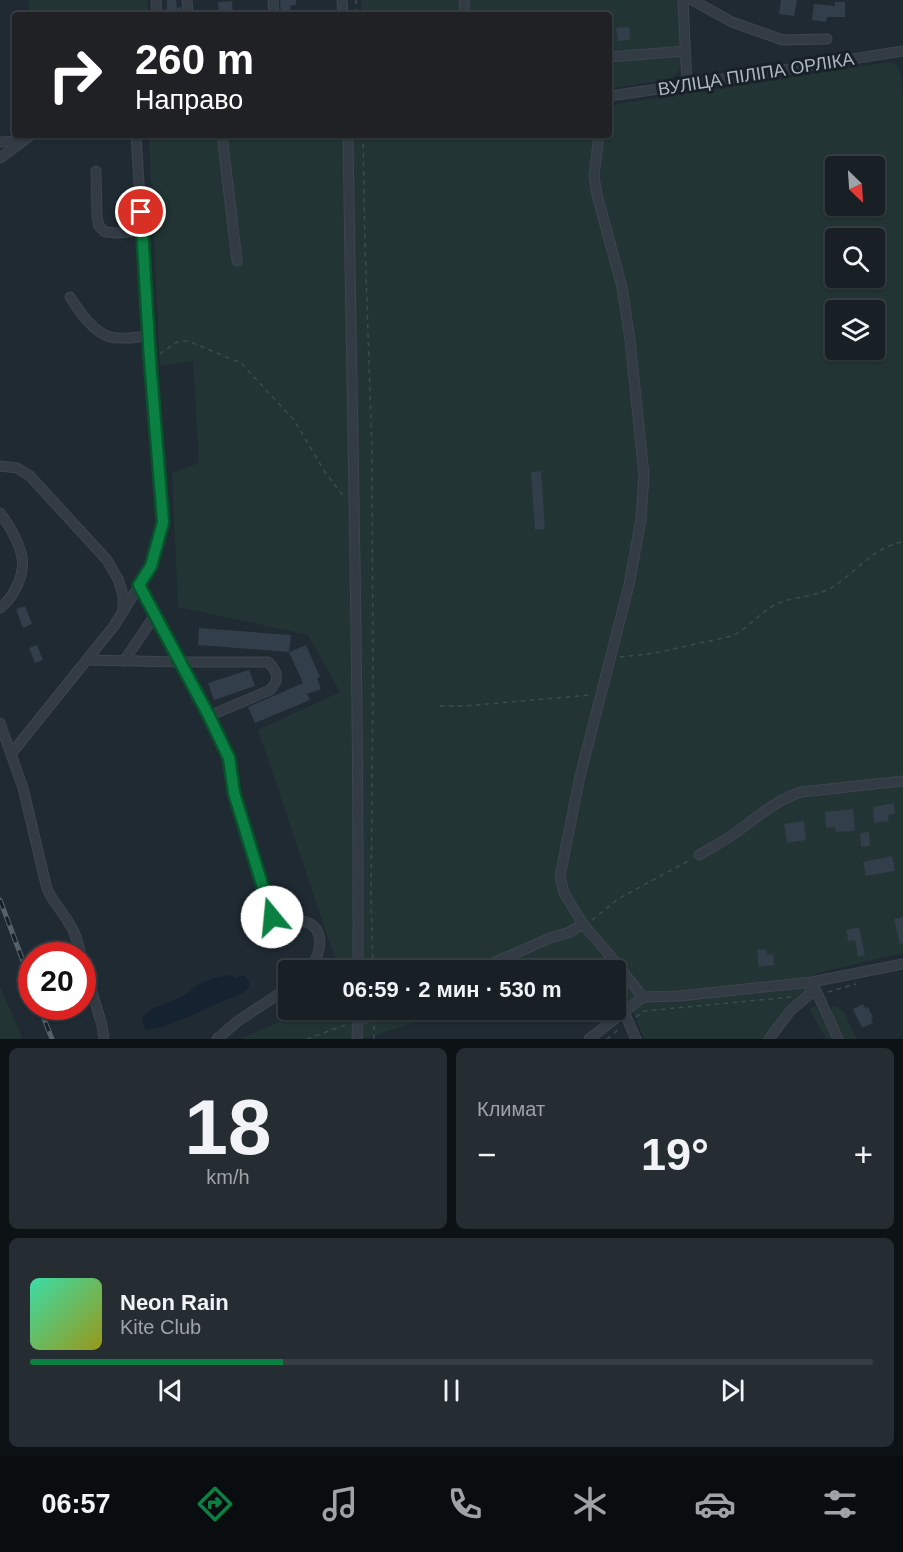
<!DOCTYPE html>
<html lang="ru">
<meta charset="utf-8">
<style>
body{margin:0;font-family:Helvetica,sans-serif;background:#252d32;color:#f1f3f6;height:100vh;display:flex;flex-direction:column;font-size:22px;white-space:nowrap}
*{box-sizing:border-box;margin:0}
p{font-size:20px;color:#9fa3a7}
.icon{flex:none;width:33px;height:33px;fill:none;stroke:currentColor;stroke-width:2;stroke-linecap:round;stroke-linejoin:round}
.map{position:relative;height:1039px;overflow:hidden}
.drawer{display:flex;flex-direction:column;gap:9px;padding:9px;background:#0d1215;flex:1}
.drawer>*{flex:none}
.banner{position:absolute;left:12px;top:12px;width:600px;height:126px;border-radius:6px;box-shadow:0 2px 4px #0004,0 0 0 2px #363e43;background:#202124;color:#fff;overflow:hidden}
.needle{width:39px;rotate:155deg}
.controls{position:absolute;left:825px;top:156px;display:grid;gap:12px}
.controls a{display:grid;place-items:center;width:60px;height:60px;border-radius:6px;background:#182026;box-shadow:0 2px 4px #0004,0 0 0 2px #363e43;font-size:30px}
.speed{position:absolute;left:18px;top:942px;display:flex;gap:12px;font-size:30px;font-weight:700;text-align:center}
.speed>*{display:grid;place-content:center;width:78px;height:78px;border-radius:50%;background:#182026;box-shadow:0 2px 4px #0004,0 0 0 2px #363e43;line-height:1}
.speed .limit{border:9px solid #d22;background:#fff;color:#111}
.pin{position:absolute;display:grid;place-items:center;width:51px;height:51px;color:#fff;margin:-26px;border:3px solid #fff;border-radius:50%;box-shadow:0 2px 6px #0007}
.me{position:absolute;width:66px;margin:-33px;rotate:343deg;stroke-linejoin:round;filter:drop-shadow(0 0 4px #0008)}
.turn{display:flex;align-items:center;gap:21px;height:126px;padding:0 24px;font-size:27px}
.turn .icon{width:78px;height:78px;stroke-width:2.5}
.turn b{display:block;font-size:42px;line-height:51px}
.big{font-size:45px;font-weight:700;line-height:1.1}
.drawer .card{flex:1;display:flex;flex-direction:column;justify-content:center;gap:9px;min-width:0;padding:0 21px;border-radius:9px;background:#252d32}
.drawer .dial{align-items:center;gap:0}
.dial b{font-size:78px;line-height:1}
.song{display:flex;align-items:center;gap:18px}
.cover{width:72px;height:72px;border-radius:9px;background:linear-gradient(135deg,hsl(160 70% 55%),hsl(60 70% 35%))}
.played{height:6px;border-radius:3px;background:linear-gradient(90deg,#0b8043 30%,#363e43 30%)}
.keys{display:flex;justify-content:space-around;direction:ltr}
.heat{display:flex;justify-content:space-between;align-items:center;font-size:33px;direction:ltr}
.drawer .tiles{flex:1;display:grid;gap:9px;grid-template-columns:1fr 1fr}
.card:last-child{grid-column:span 2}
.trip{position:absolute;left:278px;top:960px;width:348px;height:60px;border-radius:6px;background:#182026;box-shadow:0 2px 4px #0004,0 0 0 2px #363e43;font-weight:700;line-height:60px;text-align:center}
.menu{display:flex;height:96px;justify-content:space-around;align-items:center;background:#0a0d0f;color:#9fa3a7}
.menu .icon{width:42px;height:42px}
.menu .current{color:#0b8043}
.menu b{font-size:27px;color:#f1f3f6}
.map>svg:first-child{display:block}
</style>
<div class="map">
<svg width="903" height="1039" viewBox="0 0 903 1039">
<rect width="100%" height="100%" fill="#202a33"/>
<!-- green -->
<g fill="#223434" fill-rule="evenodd">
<path d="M28 0H147L148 15H30Z"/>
<path d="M361 0H678L681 62C680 71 678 75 670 79L609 89V15H362Z"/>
<path d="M889 62 897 66 901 74 903 93V953L818 973 795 983 812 982 809 995 769 1039H644L622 983 615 974V970C609 970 605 967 599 966 591 965 580 967 572 970H339L258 730 340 692 308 635 178 607 172 473 199 463 193 361 160 366 149 139 151 135H609V109L618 104ZM836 166H874V206H836ZM836 238H874V278H836ZM836 310H874V350H836Z"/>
<path d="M0 987 20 1033 22 1039H0Z"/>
<path d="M816 1006 832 1039H826L809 1008Z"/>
<path d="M835 1006C848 1012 845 1015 850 1025 852 1030 855 1034 857 1039H843L831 1014 832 1007Z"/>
<path d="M308 1010H452L367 1038 342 1039H240Z"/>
</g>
<!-- water -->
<path fill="#15222f" d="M231 975 236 978 241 976H245L249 980V988C240 996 229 998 218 1003 194 1014 173 1026 146 1030L143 1025 142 1017 152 1009 183 996 201 983 218 977Z"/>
<!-- building -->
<g fill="#323e4a">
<path d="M167 0H176L177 8 181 7V15H164L163 10 167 9Z"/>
<path d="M280 0H296V5L290 6 291 15H281Z"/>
<path d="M781 0H797L794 16 779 14Z"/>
<path d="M232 1 233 15H219L218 2Z"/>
<path d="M835 2H845V17H827L826 22 812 20 814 4 835 6Z"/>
<path d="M629 27 630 40 618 41 616 28Z"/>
<path d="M541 471 545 529 535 530 531 472Z"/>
<path d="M25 606 32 624 23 628 16 609Z"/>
<path d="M199 628 291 635 289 652 198 645Z"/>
<path d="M37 645 43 660 35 663 29 648Z"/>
<path d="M306 645 320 677 317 678 321 689 307 694 310 700 255 723 248 707 303 683 289 652Z"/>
<path d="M249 670 255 686 214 700 208 683Z"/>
<path d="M894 803 895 814 888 815 889 821 874 823 873 807Z"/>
<path d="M853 809 855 831 836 832 835 827 826 828 825 812Z"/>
<path d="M804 821 806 840 787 843 784 824Z"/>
<path d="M869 832 870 846 861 847 860 833Z"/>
<path d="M892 856 895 871 866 876 863 862Z"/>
<path d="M903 917V943L900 944 894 919Z"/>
<path d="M859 927 865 955 858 957 855 940 848 941 846 930Z"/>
<path d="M766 949 767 955 773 954 774 965 759 967 757 950Z"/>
<path d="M863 1004 866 1009 868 1007 873 1017 871 1019 873 1023 862 1028 853 1009Z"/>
</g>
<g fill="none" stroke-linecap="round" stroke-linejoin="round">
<defs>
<g id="minor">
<path d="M156 0 157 15"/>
<path d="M187 0 188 15"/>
<path d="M273 0 274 15"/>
<path d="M342 0 343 15"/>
<path d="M464 0 465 15"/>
<path d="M683 0 687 85"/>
<path d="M692 0 732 22 783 40 827 39"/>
<path d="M609 57 685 51"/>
<path d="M609 96 687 85 903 51"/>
<path d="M222 135 237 261"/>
<path d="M348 135C352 414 359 692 358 970"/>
<path d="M599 135 594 176 597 195 622 287 630 340 644 475 641 519 629 585 580 776 560 876 564 893 583 924 607 952 643 997"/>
<path d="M0 142 21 141"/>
<path d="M0 158 31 135"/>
<path d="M96 171 97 217 99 226 105 232 116 233 142 231"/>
<path d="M70 297C80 312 92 331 110 337 122 340 136 337 148 336"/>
<path d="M0 466 17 468 30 476 107 560 118 579 123 595V611"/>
<path d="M0 513C9 525 19 542 22 557 25 575 14 597 0 608"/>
<path d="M139 585 181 662H268C278 672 280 679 270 690L209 716"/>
<path d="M87 660 181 662 209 716 229 758 234 793 271 917 275 923C282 923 288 920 295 920 327 921 324 951 309 970"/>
<path d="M124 661 155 615"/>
<path d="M0 723 23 788 47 889C53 902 62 911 69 923 76 933 78 944 81 956"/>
<path d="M11 754 114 626 151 566 163 522 150 360 136 135"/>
<path d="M699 855C709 849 719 844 728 838 752 822 773 801 801 792L903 781"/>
<path d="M82 959 102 1025 104 1039"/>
<path d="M477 970 550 938 570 932 583 924"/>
<path d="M812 982 838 1039"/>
<path d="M643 997 680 996 812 982 903 964"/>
<path d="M624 1012 636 1039"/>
<path d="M358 1021 385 1010"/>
<path d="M217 1039 238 1021 288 988"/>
<path d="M357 1039 358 1010"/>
<path d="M589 1039 643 997"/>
<path d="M769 1039 791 1010 809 995 812 982"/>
</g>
</defs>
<!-- minor casing -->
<use href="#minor" stroke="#3d454e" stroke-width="11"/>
<!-- path -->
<g stroke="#3a4d4d" stroke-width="1.5" stroke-dasharray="4.5 4.5" stroke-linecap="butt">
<path d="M356 0 357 15"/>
<path d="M363 135 365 244 372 451 373 682 371 898 373 970"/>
<path d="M160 354 177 342 188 341 241 363 294 420 325 472 344 497"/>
<path d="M620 657 655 653 732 636C750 627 763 609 781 602 799 596 817 597 834 586 857 571 875 546 903 542"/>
<path d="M440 706H464L590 695"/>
<path d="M592 920 618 899 690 860"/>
<path d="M828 992 856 984"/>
<path d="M636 1017 644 1011 791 997"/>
<path d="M307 1039 348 1024"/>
<path d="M374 1039V1025"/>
<path d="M607 1039 620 1028"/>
</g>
<!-- minor -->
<use href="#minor" stroke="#333c44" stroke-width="9"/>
<defs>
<g id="rail">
<path d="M0 900 32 985"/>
<path d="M39 1006 52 1039"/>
</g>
</defs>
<!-- rail casing -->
<use href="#rail" stroke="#55606b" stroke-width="5"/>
<!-- rail -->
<use href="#rail" stroke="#192128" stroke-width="3" stroke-dasharray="9" stroke-linecap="butt"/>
</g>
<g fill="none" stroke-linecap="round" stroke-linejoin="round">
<defs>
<path id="route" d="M141 212 150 360 163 522 151 566 139 585 209 716 229 758 234 793 272 917"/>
</defs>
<!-- route casing -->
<use href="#route" stroke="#07532c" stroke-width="15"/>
<!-- route -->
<use href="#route" stroke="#0b8043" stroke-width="10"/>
</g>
<g text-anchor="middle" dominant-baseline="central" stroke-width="6" stroke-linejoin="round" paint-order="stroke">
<!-- street labels -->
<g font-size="18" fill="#adb7c1" stroke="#192128">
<text transform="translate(756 74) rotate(-9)">ВУЛІЦА ПІЛІПА ОРЛІКА</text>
</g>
</g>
</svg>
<div class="controls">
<a><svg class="needle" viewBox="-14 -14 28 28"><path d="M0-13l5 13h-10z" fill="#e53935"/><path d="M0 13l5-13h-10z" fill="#9fa3a7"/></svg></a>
<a><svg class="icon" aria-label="search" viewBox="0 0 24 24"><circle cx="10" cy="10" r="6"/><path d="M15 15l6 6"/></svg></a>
<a><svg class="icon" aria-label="layers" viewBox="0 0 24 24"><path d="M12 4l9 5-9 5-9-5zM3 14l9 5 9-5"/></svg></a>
</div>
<div class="speed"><div class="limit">20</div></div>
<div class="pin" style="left:141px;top:212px;background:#d93025"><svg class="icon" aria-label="arrive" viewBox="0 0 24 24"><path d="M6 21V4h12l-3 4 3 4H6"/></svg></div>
<svg class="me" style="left:272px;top:917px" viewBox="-20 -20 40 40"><circle r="19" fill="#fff"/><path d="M0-13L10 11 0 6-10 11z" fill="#0b8043"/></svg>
<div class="trip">06:59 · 2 мин · 530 m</div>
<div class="banner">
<div class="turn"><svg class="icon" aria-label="right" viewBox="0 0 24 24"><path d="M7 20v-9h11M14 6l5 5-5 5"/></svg><div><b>260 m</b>Направо</div></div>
</div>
</div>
<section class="drawer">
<div class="tiles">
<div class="card dial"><b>18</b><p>km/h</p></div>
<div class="card"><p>Климат</p>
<div class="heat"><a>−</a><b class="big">19°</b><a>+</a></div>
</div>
<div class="card">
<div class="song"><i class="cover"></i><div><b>Neon Rain</b><p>Kite Club</p></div></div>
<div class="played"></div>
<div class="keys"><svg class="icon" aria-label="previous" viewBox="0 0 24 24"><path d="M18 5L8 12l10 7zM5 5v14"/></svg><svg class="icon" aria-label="pause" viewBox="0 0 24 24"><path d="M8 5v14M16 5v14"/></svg><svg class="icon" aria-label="next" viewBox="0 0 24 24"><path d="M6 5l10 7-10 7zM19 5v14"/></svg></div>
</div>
</div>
</section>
<nav class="menu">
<b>06:57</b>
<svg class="icon current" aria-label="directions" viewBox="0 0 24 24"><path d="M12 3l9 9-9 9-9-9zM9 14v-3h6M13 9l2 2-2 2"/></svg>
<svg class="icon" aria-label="music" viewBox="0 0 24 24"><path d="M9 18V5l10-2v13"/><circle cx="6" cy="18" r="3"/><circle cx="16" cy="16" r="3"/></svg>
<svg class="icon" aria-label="phone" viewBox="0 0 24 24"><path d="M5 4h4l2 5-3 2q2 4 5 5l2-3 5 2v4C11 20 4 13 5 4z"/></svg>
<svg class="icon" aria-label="climate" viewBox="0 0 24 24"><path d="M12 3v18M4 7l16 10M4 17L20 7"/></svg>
<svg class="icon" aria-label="car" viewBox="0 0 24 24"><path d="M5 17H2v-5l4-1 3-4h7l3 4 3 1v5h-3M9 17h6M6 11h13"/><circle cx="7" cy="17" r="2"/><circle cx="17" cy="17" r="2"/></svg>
<svg class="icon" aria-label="filters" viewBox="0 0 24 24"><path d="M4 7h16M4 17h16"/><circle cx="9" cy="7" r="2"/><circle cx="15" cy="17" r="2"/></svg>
</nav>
